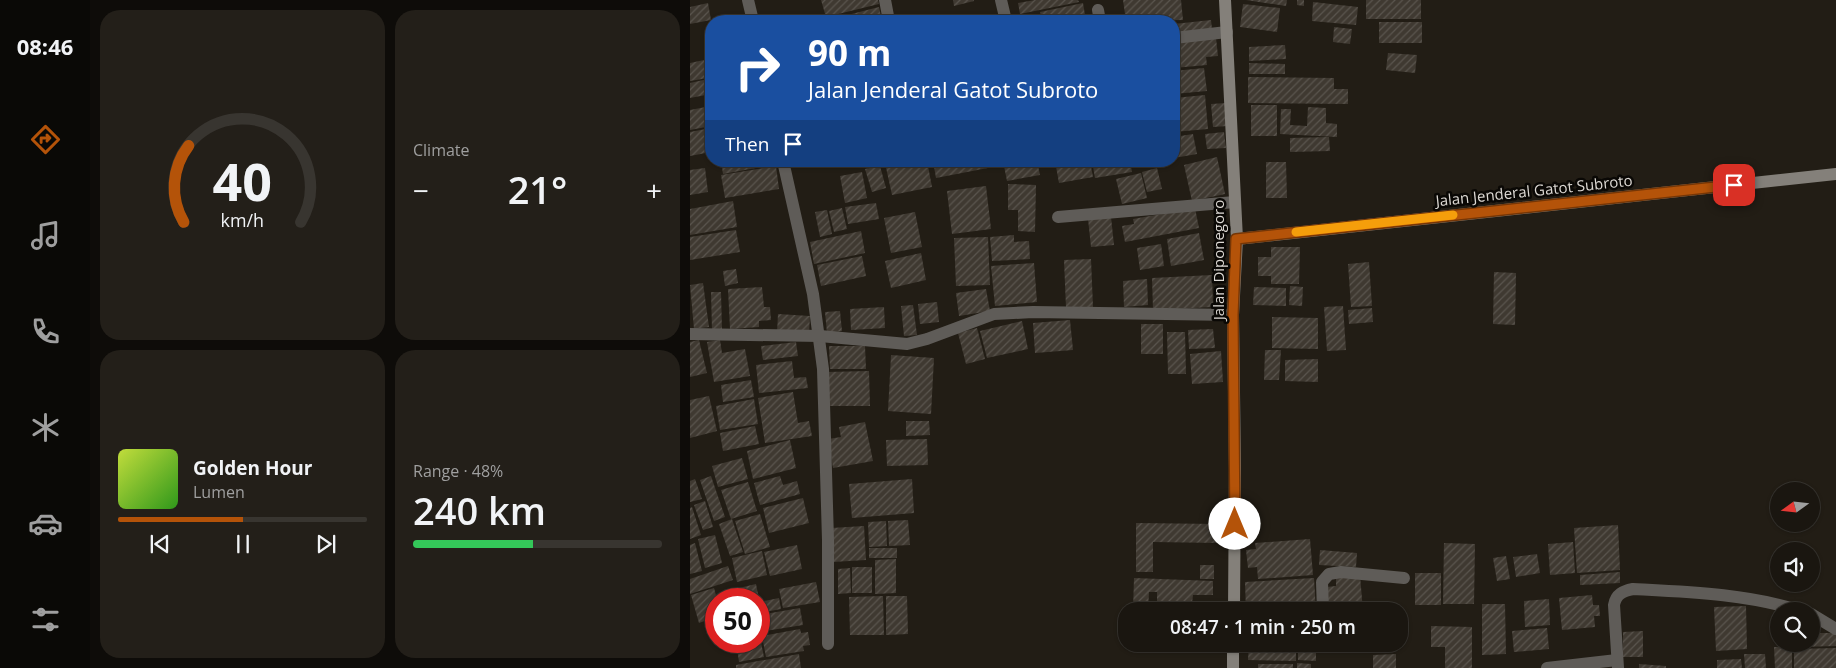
<!DOCTYPE html>
<meta charset="utf-8">
<style>
body{margin:0;font-family:"Open Sans",sans-serif;background:#231f19;color:#f1f3f6;height:100vh;display:flex;flex-direction:column;font-size:19px;white-space:nowrap}
*{box-sizing:border-box;margin:0}
p{font-size:16px;color:#9f9f9f}
.icon{flex:none;width:28px;height:28px;fill:none;stroke:currentColor;stroke-width:2;stroke-linecap:round;stroke-linejoin:round}
.map{position:relative;flex:1;overflow:hidden}
.details{display:flex;flex-direction:column;gap:10px;padding:10px;background:#0e0c09;width:600px}
.details>*{flex:none}
.hud{position:absolute;left:15px;top:15px;width:475px;height:152px;border-radius:20px;box-shadow:0 1px 4px #0004,0 0 0 1px #383530;background:#1a4fa0;color:#fff;overflow:hidden}
.needle{width:32px;rotate:255deg}
.tools{position:absolute;left:1080px;top:482px;display:grid;gap:10px}
.tools a{display:grid;place-items:center;width:50px;height:50px;border-radius:50%;background:#1a1610;box-shadow:0 1px 4px #0004,0 0 0 1px #383530;font-size:25px}
.speed{position:absolute;left:15px;top:588px;display:flex;gap:10px;font-size:25px;font-weight:700;text-align:center}
.speed>*{display:grid;place-content:center;width:65px;height:65px;border-radius:50%;background:#1a1610;box-shadow:0 1px 4px #0004,0 0 0 1px #383530;line-height:1}
.speed .limit{border:8px solid #d22;background:#fff;color:#111}
.pin{position:absolute;display:grid;place-items:center;width:42px;height:42px;color:#fff;margin:-21px;border-radius:10px;box-shadow:0 2px 8px #0006}
.me{position:absolute;width:55px;margin:-28px;rotate:0deg;stroke-linejoin:round;filter:drop-shadow(0 0 4px #0008)}
.turn{display:flex;align-items:center;gap:18px;height:105px;padding:0 20px;font-size:22px}
.turn .icon{width:65px;height:65px;stroke-width:2.5}
.turn b{display:block;font-size:35px;line-height:42px}
.then{display:flex;align-items:center;height:48px;padding:0 20px;background:#0003;gap:10px;font-size:19px}
.big{font-size:38px;font-weight:600;line-height:1.1}
.details .tile{flex:1;display:flex;flex-direction:column;justify-content:center;gap:8px;min-width:0;padding:0 18px;border-radius:20px;background:#231f19}
.details .dial{align-items:center;gap:0}
.dial svg{height:130px;overflow:visible;fill:none;stroke:#383530;stroke-width:7;stroke-linecap:round;text-anchor:middle}
.dial text{fill:#f1f3f6;stroke:none}
.song{display:flex;align-items:center;gap:15px}
.cover{width:60px;height:60px;border-radius:8px;background:linear-gradient(135deg,hsl(70 70% 55%),hsl(110 70% 35%))}
.played{height:5px;border-radius:2px;background:linear-gradient(90deg,#b45309 50%,#383530 50%)}
.keys{display:flex;justify-content:space-around;direction:ltr}
.heat{display:flex;justify-content:space-between;align-items:center;font-size:28px;direction:ltr}
.charge{height:8px;border-radius:4px;background:linear-gradient(90deg,#34c759 48%,#383530 0)}
.details .tiles{flex:1;display:grid;gap:10px;grid-template-columns:repeat(2,1fr)}
.trip{position:absolute;left:428px;top:602px;width:290px;height:50px;border-radius:20px;background:#1a1610;box-shadow:0 1px 4px #0004,0 0 0 1px #383530;font-weight:600;line-height:50px;text-align:center}
main{display:flex;flex:1;min-height:0}
.menu{display:flex;flex-direction:column;width:90px;justify-content:space-around;align-items:center;background:#0a0906;color:#9f9f9f}
.menu .icon{width:35px;height:35px}
.menu .active{color:#b45309}
.menu b{font-size:22px;color:#f1f3f6}
.map>svg:first-child{display:block}
</style>
<main>
<nav class="menu">
<b>08:46</b>
<svg class="icon active" aria-label="directions" viewBox="0 0 24 24"><path d="M12 3l9 9-9 9-9-9zM9 14v-3h6M13 9l2 2-2 2"/></svg>
<svg class="icon" aria-label="music" viewBox="0 0 24 24"><path d="M9 18V5l10-2v13"/><circle cx="6" cy="18" r="3"/><circle cx="16" cy="16" r="3"/></svg>
<svg class="icon" aria-label="phone" viewBox="0 0 24 24"><path d="M5 4h4l2 5-3 2q2 4 5 5l2-3 5 2v4C11 20 4 13 5 4z"/></svg>
<svg class="icon" aria-label="climate" viewBox="0 0 24 24"><path d="M12 3v18M4 7l16 10M4 17L20 7"/></svg>
<svg class="icon" aria-label="car" viewBox="0 0 24 24"><path d="M5 17H2v-5l4-1 3-4h7l3 4 3 1v5h-3M9 17h6M6 11h13"/><circle cx="7" cy="17" r="2"/><circle cx="17" cy="17" r="2"/></svg>
<svg class="icon" aria-label="filters" viewBox="0 0 24 24"><path d="M4 7h16M4 17h16"/><circle cx="9" cy="7" r="2"/><circle cx="15" cy="17" r="2"/></svg>
</nav>
<section class="details">
<div class="tiles">
<div class="tile dial"><svg viewBox="0 0 100 80">
<path d="M14 69A42 42 0 1 1 86 69"/>
<path d="M14 69A42 42 0 0 1 17 22" stroke="#b45309"/>
<text x="50" y="56" font-size="32" font-weight="700">40</text>
<text x="50" y="72" font-size="11">km/h</text>
</svg></div>
<div class="tile"><p>Climate</p>
<div class="heat"><a>−</a><b class="big">21°</b><a>+</a></div>
</div>
<div class="tile">
<div class="song"><i class="cover"></i><div><b>Golden Hour</b><p>Lumen</p></div></div>
<div class="played"></div>
<div class="keys"><svg class="icon" aria-label="previous" viewBox="0 0 24 24"><path d="M18 5L8 12l10 7zM5 5v14"/></svg><svg class="icon" aria-label="pause" viewBox="0 0 24 24"><path d="M8 5v14M16 5v14"/></svg><svg class="icon" aria-label="next" viewBox="0 0 24 24"><path d="M6 5l10 7-10 7zM19 5v14"/></svg></div>
</div>
<div class="tile"><p>Range · 48%</p><b class="big">240 km</b><div class="charge"></div></div>
</div>
</section>
<div class="map">
<svg width="1146" height="668" viewBox="0 0 1146 668">
<defs>
<pattern id="building-hatch" width="6" height="6" patternUnits="userSpaceOnUse" patternTransform="scale(1.25)"><rect width="6" height="6" fill="#3f3931"/><path d="M-1 1l2-2M0 6l6-6M5 7l2-2" fill="none" stroke="#5a554e"/></pattern>
</defs>
<rect width="100%" height="100%" fill="#221d15"/>
<!-- building -->
<g fill="url(#building-hatch)">
<path d="M131 0H188L189 4 136 17Z"/>
<path d="M263 0H284V1L264 6Z"/>
<path d="M345 0H388L389 2 330 14 328 3Z"/>
<path d="M433 0H491L493 20 436 21Z"/>
<path d="M556 0H597L596 6Z"/>
<path d="M607 0H614V6L607 5Z"/>
<rect x="676" y="0" width="55" height="19"/>
<path d="M623 2 668 7 666 25 622 21Z"/>
<path d="M18 3 21 20 0 24V7Z"/>
<path d="M393 3 396 21H352L350 12Z"/>
<path d="M553 4 590 8 587 32 550 27Z"/>
<path d="M189 7 192 21H134Z"/>
<path d="M521 20 522 29 484 34V24Z"/>
<rect x="689" y="22" width="43" height="21"/>
<path d="M644 27 662 29 660 44 643 42Z"/>
<path d="M526 38 528 56 516 57 517 65 484 68V41Z"/>
<path d="M595 45 596 59 559 61V47Z"/>
<path d="M698 53 727 55 725 73 696 70Z"/>
<path d="M14 60 18 78 0 81V63Z"/>
<path d="M559 63 595 64V74H559Z"/>
<path d="M514 68 517 91 484 94V71Z"/>
<path d="M558 77 644 78V89H658V104L558 103Z"/>
<path d="M18 79 21 94 0 98V83Z"/>
<path d="M515 95 518 129 484 132V98Z"/>
<path d="M536 103 538 126 523 127 521 104Z"/>
<rect x="561" y="105" width="26" height="31"/>
<path d="M21 106V126L0 130V110Z"/>
<path d="M618 107 636 108V123L647 124V137L590 134 591 109H601L600 125 617 126Z"/>
<path d="M21 128V152L0 156V132Z"/>
<path d="M534 132 536 148 517 149 515 134Z"/>
<path d="M503 134 507 154 484 158V137Z"/>
<path d="M639 137 640 151 600 152V138Z"/>
<path d="M527 157 535 194 502 201 494 165Z"/>
<path d="M31 161H76L77 166 33 174Z"/>
<path d="M206 161H237L242 187 202 195 195 163Z"/>
<path d="M243 161H302L303 167 246 178Z"/>
<path d="M313 161H347L350 175 317 181Z"/>
<path d="M365 161H400L403 177 369 183Z"/>
<path d="M402 161H440L442 172 405 178Z"/>
<path d="M576 162H596L597 198H576Z"/>
<path d="M86 166 89 189 35 198 31 175Z"/>
<path d="M190 166 196 188 182 192 175 169Z"/>
<path d="M15 168 18 192 0 195V170Z"/>
<path d="M467 168 472 189 457 192 452 172Z"/>
<path d="M172 172 177 198 155 203 150 176Z"/>
<path d="M451 173 457 198 432 204 426 179Z"/>
<path d="M318 184 346 185 345 232 328 231V210H318Z"/>
<path d="M296 186 301 229 262 234 257 191Z"/>
<path d="M43 201 47 227 0 235V209Z"/>
<path d="M186 203 189 219 158 224 155 207Z"/>
<path d="M152 208 157 229 144 232 139 211Z"/>
<path d="M505 208 509 228 435 242 432 226 444 224 443 219Z"/>
<path d="M137 210 142 234 130 237 125 212Z"/>
<path d="M225 212 232 247 201 253 194 218Z"/>
<path d="M421 217 424 245 401 247 398 219Z"/>
<path d="M46 230 50 252 0 260V237Z"/>
<path d="M171 231 175 253 124 264 120 242Z"/>
<path d="M509 233 514 260 481 266 477 239Z"/>
<path d="M324 235V242L339 241 340 259 302 261 300 237Z"/>
<path d="M298 237 300 285 266 286 264 238Z"/>
<path d="M471 244 474 266 450 270 447 248Z"/>
<path d="M581 247H610L609 284H581V276H568V257H581Z"/>
<path d="M231 253 236 280 201 288 195 261Z"/>
<path d="M172 256 176 276 131 286 127 265Z"/>
<path d="M401 259 403 307 376 308 374 260Z"/>
<path d="M679 262 682 306 661 307 658 264Z"/>
<path d="M344 263 347 302 305 306 301 266Z"/>
<path d="M46 269 48 283 35 286 33 271Z"/>
<path d="M804 272 826 273 825 325 803 324Z"/>
<path d="M522 275 523 307 463 310 462 278Z"/>
<path d="M457 279 458 305 434 307 433 281Z"/>
<path d="M13 283 19 327 4 329 0 285Z"/>
<path d="M600 286 613 287 612 306 599 305Z"/>
<path d="M72 287 74 307H80L81 320 69 321V327L40 329 38 289Z"/>
<path d="M564 287 596 288V306L563 305Z"/>
<path d="M296 289 300 311 269 316 266 293Z"/>
<path d="M21 292H31L32 330H22Z"/>
<path d="M247 302 249 322 230 324 228 304Z"/>
<path d="M223 305 227 335 214 336 211 306Z"/>
<path d="M653 306 656 350 637 351 634 307Z"/>
<path d="M194 307 195 328 161 330 160 309Z"/>
<path d="M682 308 683 322 659 324 658 310Z"/>
<path d="M150 311 152 331 137 333 135 312Z"/>
<path d="M88 314 120 316 119 335 87 333Z"/>
<path d="M582 317 628 318V349L582 348Z"/>
<path d="M380 320 383 350 345 353 343 323Z"/>
<path d="M332 321 338 349 297 358 290 331Z"/>
<rect x="451" y="324" width="22" height="30"/>
<path d="M287 328 295 359 276 364 268 333Z"/>
<path d="M523 329 525 348 499 349 498 330Z"/>
<path d="M477 332H495L496 374H478Z"/>
<path d="M9 340 17 373 0 377V342Z"/>
<path d="M30 340 32 353 55 349 60 376 24 382 17 342Z"/>
<path d="M106 342 108 356 73 360 71 346Z"/>
<path d="M139 346H175L176 369H140Z"/>
<path d="M575 350H591L589 380H574Z"/>
<path d="M531 351 533 382 502 384 500 354Z"/>
<path d="M201 355 244 358 241 414 198 411Z"/>
<path d="M628 359V382L595 381V360Z"/>
<path d="M102 361 104 378 116 377 118 388 69 393 66 365Z"/>
<path d="M179 371 180 406H137L136 372Z"/>
<path d="M61 380 64 397 33 402 31 385Z"/>
<path d="M103 392 108 423 119 421 122 436 75 443 68 398Z"/>
<path d="M19 396 27 431 0 438V400Z"/>
<path d="M64 399 68 424 30 430 26 406Z"/>
<path d="M216 421H239L240 435 216 436Z"/>
<path d="M175 422 183 461 143 468 138 439 151 437 149 427Z"/>
<path d="M65 426 69 444 33 451 30 433Z"/>
<path d="M237 439 238 465 197 466 196 440Z"/>
<path d="M100 440 106 468 63 479 57 451Z"/>
<path d="M52 458 58 479 28 487 22 466Z"/>
<path d="M21 476 35 517 24 521 10 480Z"/>
<path d="M90 476 93 485 107 481 110 494 70 505 64 483Z"/>
<path d="M5 479 12 499 0 502V481Z"/>
<path d="M222 479 224 513 162 518 159 484Z"/>
<path d="M58 482 67 511 41 519 31 490Z"/>
<path d="M113 498 119 523 79 533 73 508Z"/>
<path d="M15 501 23 527 13 530 4 505Z"/>
<path d="M2 507 11 535 0 539V508Z"/>
<path d="M70 514 80 547 55 554 45 521Z"/>
<path d="M42 519 53 552 40 556 29 524Z"/>
<path d="M218 520 220 545 199 546 198 521Z"/>
<path d="M196 521 197 546 179 547 178 522Z"/>
<path d="M446 523 528 524V543L463 542V572H446Z"/>
<path d="M928 525 930 570 887 573 884 528Z"/>
<path d="M174 526 176 560 143 562 141 528Z"/>
<path d="M25 535 32 563 15 568 8 539Z"/>
<path d="M620 539 623 575 568 579 567 567 558 568 556 550 566 549 565 543Z"/>
<path d="M883 542 885 573 860 575 858 544Z"/>
<path d="M5 543 12 571 0 574V545Z"/>
<path d="M754 543 785 544 784 604H753Z"/>
<path d="M107 545 112 569 80 576 74 552Z"/>
<rect x="179" y="548" width="28" height="10"/>
<path d="M630 550 667 553 666 567 629 565Z"/>
<path d="M72 551 77 575 47 582 42 558Z"/>
<path d="M847 554 850 573 826 577 823 557Z"/>
<path d="M816 556 820 579 807 581 803 558Z"/>
<path d="M206 559V593L185 594V560Z"/>
<rect x="510" y="565" width="14" height="14"/>
<path d="M38 566 43 580 0 594V579Z"/>
<rect x="162" y="567" width="20" height="26"/>
<path d="M160 568 161 593 148 594V569Z"/>
<path d="M930 572V583L890 585V575Z"/>
<rect x="725" y="573" width="26" height="32"/>
<path d="M670 575 673 611H636V587L646 586V576Z"/>
<path d="M444 578 523 581V595H503L502 603 522 604V611H467V592H459L458 611H443Z"/>
<path d="M624 578 626 611H556L555 582Z"/>
<path d="M126 582 130 602 93 608 89 589Z"/>
<path d="M66 584 69 599H51L49 588Z"/>
<path d="M24 588 27 599 26 617 9 623 1 595Z"/>
<path d="M902 595 903 605H909L910 616H904L905 627 872 630 869 598Z"/>
<path d="M193 596 194 635H160L159 597Z"/>
<path d="M196 596H217L218 634 196 635Z"/>
<path d="M89 598 91 609 69 613V602Z"/>
<path d="M859 599 860 625 835 627 834 601Z"/>
<path d="M792 604H815L816 654 792 655Z"/>
<path d="M1056 606 1057 649 1026 651 1024 607Z"/>
<path d="M110 608 113 625 69 632V615Z"/>
<path d="M741 626 782 627V668H755V647H741Z"/>
<path d="M857 628 859 649 824 652 822 631Z"/>
<path d="M110 629 111 633 118 632 120 645 113 646 114 651 76 657 72 636Z"/>
<path d="M953 631V657H933V632Z"/>
<path d="M69 633 74 657 49 662 46 641H69Z"/>
<path d="M1121 633H1146V646L1110 647V644H1121Z"/>
<path d="M559 644H606V661L558 660Z"/>
<path d="M608 644H626V661L608 660Z"/>
<path d="M1084 647H1102V668H1085Z"/>
<path d="M1146 648V668H1104V649Z"/>
<path d="M109 654 111 668H46V665Z"/>
<path d="M706 654V668H683V655Z"/>
<path d="M1054 654H1075L1076 668H1055Z"/>
<path d="M1051 659 1052 668H1027V660Z"/>
<path d="M607 663 621 664V668H607Z"/>
<rect x="568" y="664" width="35" height="4"/>
<path d="M949 664 976 666V668H949Z"/>
</g>
<g fill="none" stroke-linecap="round" stroke-linejoin="round">
<!-- lane -->
<g stroke="#5f5c58" stroke-width="12">
<path d="M408 10 410 21"/>
<path d="M484 38 537 32"/>
</g>
<!-- street -->
<g stroke="#5f5c58" stroke-width="12">
<path d="M58 0 63 21"/>
<path d="M195 0 199 21"/>
<path d="M311 0 316 21"/>
<path d="M93 161 123 294 133 369 138 540V644"/>
<path d="M368 217 545 202"/>
<path d="M0 334 130 336 217 344 237 339 304 314 343 312 543 315"/>
<path d="M633 611 632 582 639 574 651 572 714 578"/>
<path d="M1121 614 1146 629"/>
<path d="M857 668 927 660"/>
<path d="M928 668 924 605C926 594 933 591 943 589 1000 592 1057 594 1111 611"/>
</g>
<!-- secondary -->
<g stroke="#84807a" stroke-width="12">
<path d="M535 0 547 239 543 315 545 468 544 611"/>
<path d="M547 239 1146 174"/>
<path d="M543 668V644"/>
</g>
</g>
<g fill="none" stroke-linecap="round" stroke-linejoin="round">
<defs>
<path id="route" d="M545 524 543 315 546 239 1044 185"/>
</defs>
<!-- route casing -->
<use href="#route" stroke="#753606" stroke-width="12"/>
<!-- route -->
<use href="#route" stroke="#b45309" stroke-width="9"/>
<!-- slow -->
<path stroke="#f59e0b" stroke-width="9" d="M606 232 763 215"/>
</g>
<g text-anchor="middle" dominant-baseline="central" stroke-width="5" stroke-linejoin="round" paint-order="stroke">
<!-- street labels -->
<g font-size="15" fill="#ddd9d4" stroke="#0a0805">
<text transform="translate(844 190) rotate(-6)">Jalan Jenderal Gatot Subroto</text>
<text transform="translate(528 260) rotate(-90)">Jalan Diponegoro</text>
</g>
</g>
</svg>
<div class="tools">
<a><svg class="needle" viewBox="-14 -14 28 28"><path d="M0-13l5 13h-10z" fill="#e53935"/><path d="M0 13l5-13h-10z" fill="#9f9f9f"/></svg></a>
<a><svg class="icon" aria-label="sound" viewBox="0 0 24 24"><path d="M4 9h4l5-4v14l-5-4H4zM17 9q2 3 0 6"/></svg></a>
<a><svg class="icon" aria-label="search" viewBox="0 0 24 24"><circle cx="10" cy="10" r="6"/><path d="M15 15l6 6"/></svg></a>
</div>
<div class="speed"><div class="limit">50</div></div>
<div class="pin" style="left:1044px;top:185px;background:#d93025"><svg class="icon" aria-label="arrive" viewBox="0 0 24 24"><path d="M6 21V4h12l-3 4 3 4H6"/></svg></div>
<svg class="me" style="left:545px;top:524px" viewBox="-20 -20 40 40"><circle r="19" fill="#fff"/><path d="M0-13L10 11 0 6-10 11z" fill="#b45309"/></svg>
<div class="trip">08:47 · 1 min · 250 m</div>
<div class="hud">
<div class="turn"><svg class="icon" aria-label="right" viewBox="0 0 24 24"><path d="M7 20v-9h11M14 6l5 5-5 5"/></svg><div><b>90 m</b>Jalan Jenderal Gatot Subroto</div></div>
<div class="then">Then<svg class="icon" aria-label="arrive" viewBox="0 0 24 24"><path d="M6 21V4h12l-3 4 3 4H6"/></svg></div>
</div>
</div>
</main>
